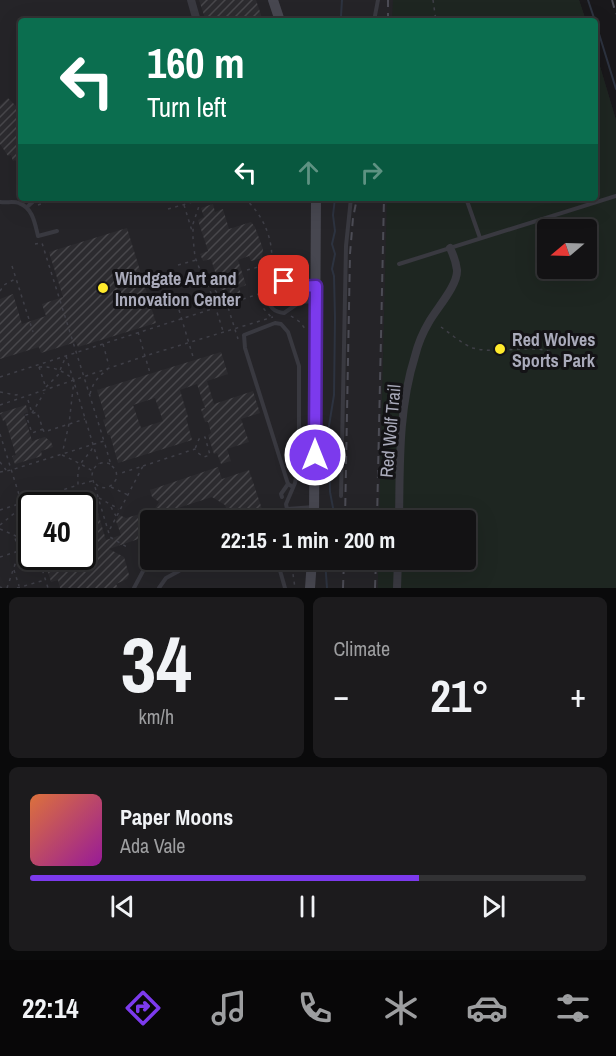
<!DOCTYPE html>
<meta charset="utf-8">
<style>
body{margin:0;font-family:"Archivo Narrow",sans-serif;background:#1c1b1d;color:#f1f3f6;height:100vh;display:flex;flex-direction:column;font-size:22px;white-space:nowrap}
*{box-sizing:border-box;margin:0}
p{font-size:20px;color:#9d9ea0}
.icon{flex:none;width:33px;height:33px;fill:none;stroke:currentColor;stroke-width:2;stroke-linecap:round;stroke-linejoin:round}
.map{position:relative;height:588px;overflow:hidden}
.sheet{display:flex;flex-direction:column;gap:9px;padding:9px;background:#0a0a0b;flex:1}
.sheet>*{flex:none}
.top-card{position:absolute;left:18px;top:18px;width:580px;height:183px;border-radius:6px;box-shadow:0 6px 24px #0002,0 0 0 2px #323234;background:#0b6e4f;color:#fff;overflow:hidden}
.needle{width:39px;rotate:251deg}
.controls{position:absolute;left:537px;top:219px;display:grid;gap:12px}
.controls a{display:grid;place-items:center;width:60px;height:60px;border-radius:6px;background:#131214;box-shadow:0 6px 24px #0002,0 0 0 2px #323234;font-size:30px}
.speed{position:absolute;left:18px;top:492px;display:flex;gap:12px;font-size:30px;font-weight:700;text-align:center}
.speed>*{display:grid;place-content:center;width:78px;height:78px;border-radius:50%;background:#131214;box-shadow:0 6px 24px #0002,0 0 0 2px #323234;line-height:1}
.speed .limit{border:3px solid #111;border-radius:9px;background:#fff;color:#111}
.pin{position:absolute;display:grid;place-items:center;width:51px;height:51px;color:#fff;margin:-26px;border-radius:12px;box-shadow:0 3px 9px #0006}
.me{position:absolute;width:66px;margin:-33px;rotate:0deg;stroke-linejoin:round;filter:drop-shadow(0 0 4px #0008)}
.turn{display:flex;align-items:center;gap:21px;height:126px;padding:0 30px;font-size:27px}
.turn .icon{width:78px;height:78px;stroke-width:2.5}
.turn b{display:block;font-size:42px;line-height:51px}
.lanes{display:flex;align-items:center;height:57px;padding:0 30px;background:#0003;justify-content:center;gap:30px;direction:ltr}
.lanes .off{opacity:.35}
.big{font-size:45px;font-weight:700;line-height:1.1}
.sheet .card{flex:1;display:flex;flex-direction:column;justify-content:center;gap:9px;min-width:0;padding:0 21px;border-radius:9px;background:#1c1b1d}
.sheet .dial{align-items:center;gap:0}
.dial b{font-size:78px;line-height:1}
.song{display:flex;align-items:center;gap:18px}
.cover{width:72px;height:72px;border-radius:9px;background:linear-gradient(135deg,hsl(20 70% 55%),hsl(300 70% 35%))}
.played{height:6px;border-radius:3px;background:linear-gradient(90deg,#7c3aed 70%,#323234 70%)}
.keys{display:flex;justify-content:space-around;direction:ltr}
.heat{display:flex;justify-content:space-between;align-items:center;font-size:33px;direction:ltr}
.sheet .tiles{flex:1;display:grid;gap:9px;grid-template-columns:1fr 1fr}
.card:last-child{grid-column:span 2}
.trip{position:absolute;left:140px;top:510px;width:336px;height:60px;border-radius:6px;background:#131214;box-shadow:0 6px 24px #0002,0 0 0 2px #323234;font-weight:700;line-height:60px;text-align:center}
.tabs{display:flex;height:96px;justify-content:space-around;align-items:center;background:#080708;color:#9d9ea0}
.tabs .icon{width:42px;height:42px}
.tabs .selected{color:#7c3aed}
.tabs b{font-size:27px;color:#f1f3f6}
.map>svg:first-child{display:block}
</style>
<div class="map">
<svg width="616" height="588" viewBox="0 0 616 588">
<defs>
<pattern id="building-hatch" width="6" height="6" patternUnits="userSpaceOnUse" patternTransform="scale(1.5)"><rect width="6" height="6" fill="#2c2b2f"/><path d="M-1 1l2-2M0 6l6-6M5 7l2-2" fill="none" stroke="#48474b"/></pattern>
</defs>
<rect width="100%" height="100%" fill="#19181b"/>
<!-- built -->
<path fill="#252428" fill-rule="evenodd" d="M0 0H579L586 21H21V198H596V53L616 120V588H0ZM548 230H586V268H548ZM32 506H82V556H32ZM150 520H465V560H150Z"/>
<!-- grass -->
<g fill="#1e2621" fill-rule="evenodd">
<path d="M393 0H579L586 21H392Z"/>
<path d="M596 53 616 120V588H378V560H465V520H379L387 198H596ZM548 230H586V268H548Z"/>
</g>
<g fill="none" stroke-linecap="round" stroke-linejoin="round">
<!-- stream -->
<g stroke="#2d3340" stroke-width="2">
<path d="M342 0 341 16 343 21"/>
<path d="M588 0 595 21"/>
<path d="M596 24 616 89"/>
<path d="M333 520 334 513 330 492 329 448 327 438 334 395 335 318 334 276 332 269 335 254 332 244 335 231 333 215 335 198"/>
<path d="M325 560 327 588"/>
</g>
</g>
<!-- building -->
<g fill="url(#building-hatch)" fill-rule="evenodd">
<path d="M199 0H256L263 21H206Z"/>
<path d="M8 98 21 111V166L15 160 13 161 11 155 8 156 0 144V105Z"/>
<path d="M213 204 215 212 223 209 229 229 251 222 255 227 263 249 262 258 251 261 249 256 238 260 246 285 239 288 241 294 231 297 229 289 221 291 211 259 203 261 200 254 208 251 198 220 204 217 201 208Z"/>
<path d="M127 228 156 323 78 347 76 342 41 353 39 347 0 359V299L13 294 22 324 46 316 42 304 63 297 49 252Z"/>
<path d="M221 352 228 374 207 381 214 404 253 391 260 413 241 419 249 442 227 449 231 461 221 464 217 453 214 454 208 435 211 433 208 422H205L201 409 205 408 197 384 180 390 188 417 186 418 192 440 118 463 110 435H108L103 420 106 419 97 390ZM155 398 163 421 141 428 133 405Z"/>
<path d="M26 405 28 412 24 414 32 441 45 437 51 442 53 447 41 451 42 456 15 464 12 456 16 455 5 420 3 421 0 413Z"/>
<path d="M218 467 222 479 249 470 263 512 237 520H230L225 505 212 497 175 509 171 517 178 520H150V535L109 549 124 557 129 575 127 579 116 584 118 588H60L58 580 51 582 48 572 52 571 47 556H82V506H56V504L92 493 106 540 121 535 116 521 119 515 126 518 154 510 159 502 152 497 150 490Z"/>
</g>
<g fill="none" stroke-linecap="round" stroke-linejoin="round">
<!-- path -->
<g stroke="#3f3f47" stroke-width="1.5" stroke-dasharray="3 4.5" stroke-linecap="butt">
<path d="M433 0 436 21"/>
<path d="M244 198C264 215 275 242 271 268 269 277 265 287 263 296"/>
<path d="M201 200 193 224V238L195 257 200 270 207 281 227 304 238 339"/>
<path d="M38 205 49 201 52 198"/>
<path d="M184 205 192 231"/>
<path d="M168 209 207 198"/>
<path d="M35 244 42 243 104 441"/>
<path d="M178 265 196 260"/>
<path d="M12 266 33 332"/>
<path d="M247 270 270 264"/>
<path d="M208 284 223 331"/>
<path d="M0 291 4 285 15 279"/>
<path d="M262 301 264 309 271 317"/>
<path d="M179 310 194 360"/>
<path d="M291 316 300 322 306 330"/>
<path d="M441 327C451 334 462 344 473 348 497 355 534 343 553 353"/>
<path d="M138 332 150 373"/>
<path d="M103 344 109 366"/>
<path d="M66 356 99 464"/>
<path d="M39 367C53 366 64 371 74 380L69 424 63 450 61 452"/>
<path d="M39 367 45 385"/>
<path d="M0 377 265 292"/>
<path d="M46 387 58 375 66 356"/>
<path d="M0 392 16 395 19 394"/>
<path d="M90 394C93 382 99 376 108 369"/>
<path d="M28 400 32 413"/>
<path d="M0 405 145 356 273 317"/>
<path d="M32 413 44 393"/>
<path d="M43 429 32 433 26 415 37 412 44 432 85 419"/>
<path d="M0 434 32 536"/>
<path d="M62 455 73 460 93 471"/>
<path d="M0 462 6 470"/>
<path d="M110 464C100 460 92 466 92 477L110 537 127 547"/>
<path d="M143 466 195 449 198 453 204 457 210 455 205 437 199 439 195 449"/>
<path d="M0 472 11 470 104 441 111 465 116 470 117 478 113 484 107 488 99 487 93 481"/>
<path d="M92 481 78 485C78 478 77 472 80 465 84 457 91 454 94 444"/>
<path d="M111 487 128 495"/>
<path d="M99 498 119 509"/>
<path d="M111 507 116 516"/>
<path d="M0 510 78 485"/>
<path d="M300 520 302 513"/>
<path d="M0 525 22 507"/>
<path d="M0 529 32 543"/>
<path d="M110 529 143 466 118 474"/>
<path d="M38 556 48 588"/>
<path d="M0 557 19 551 14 535"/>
<path d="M288 560 293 574 295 588"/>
<path d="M154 566 164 571"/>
<path d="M14 570 19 586"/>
<path d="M0 587 2 588"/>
<path d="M7 588 28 526"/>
<path d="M17 588 45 580"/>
</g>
<!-- lane -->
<g stroke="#393940" stroke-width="4">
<path d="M374 21 378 0"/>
<path d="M466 198 480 238"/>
<path d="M427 201 440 198"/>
<path d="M0 202C6 203 14 201 19 203 33 208 35 224 38 236L57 231"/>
<path d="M27 207 37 198"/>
<path d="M399 264 616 196"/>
<path d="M284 286V264"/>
<path d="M315 286C308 286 301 289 294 289 284 289 294 286 284 286 276 286 271 292 268 298 270 308 274 312 284 313L300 302 315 301"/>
<path d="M341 496 346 246 351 198"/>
<path d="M282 497 281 494 288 484"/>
<path d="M287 509 286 504 295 483 299 461V366L288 332 281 324 275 323 244 335 245 348 288 484 293 487"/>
<path d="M260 520 287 509 314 507"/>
<path d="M277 560 285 588"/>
<path d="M134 588 150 558"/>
<path d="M159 588 166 578 179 571"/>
</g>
<!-- street -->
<g stroke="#393940" stroke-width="8">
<path d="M191 0 197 21"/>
<path d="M399 520C400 465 398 410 415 356 418 344 423 332 429 322 437 308 458 285 457 270 456 262 453 254 450 248"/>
<path d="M397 588 398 560"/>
</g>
<!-- secondary -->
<g stroke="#474750" stroke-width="10">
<path d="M273 0 280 21"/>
<path d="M314 520 316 198"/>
<path d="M310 588 312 560"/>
</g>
<!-- rail -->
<g stroke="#4c4c55" stroke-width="2" stroke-dasharray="8 6" stroke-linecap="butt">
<path d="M612 0 616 14"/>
<path d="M388 21V0"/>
<path d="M345 520 350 254 353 218 357 198"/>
<path d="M377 520 384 198"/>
<path d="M343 588 344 560"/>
<path d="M375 588 376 560"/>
</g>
</g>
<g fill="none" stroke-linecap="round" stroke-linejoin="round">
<defs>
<path id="route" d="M284 281V286C296 289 304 286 316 286L315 455"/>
</defs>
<!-- route casing -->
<use href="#route" stroke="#51269a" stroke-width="15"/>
<!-- route -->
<use href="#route" stroke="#7c3aed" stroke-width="10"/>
</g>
<!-- markers -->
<g fill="#ffea2c" stroke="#141316" stroke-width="2">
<circle cx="103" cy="288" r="6"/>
<circle cx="500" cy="349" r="6"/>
</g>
<g text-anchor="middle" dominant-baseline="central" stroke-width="6" stroke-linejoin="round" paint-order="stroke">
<!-- poi labels -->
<g font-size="18" font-weight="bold" fill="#aaabbb" stroke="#141316" text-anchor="start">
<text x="115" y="278">Windgate Art and<tspan x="115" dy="21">Innovation Center</tspan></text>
<text x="512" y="339">Red Wolves<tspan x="512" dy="21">Sports Park</tspan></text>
</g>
<!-- street labels -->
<g font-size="18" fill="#aaabbb" stroke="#141316">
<text transform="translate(390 431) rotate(-85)">Red Wolf Trail</text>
</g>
</g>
</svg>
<div class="controls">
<a><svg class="needle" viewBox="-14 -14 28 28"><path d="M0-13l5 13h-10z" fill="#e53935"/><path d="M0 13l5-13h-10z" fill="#9d9ea0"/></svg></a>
</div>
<div class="speed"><div class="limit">40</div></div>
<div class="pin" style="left:284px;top:281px;background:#d93025"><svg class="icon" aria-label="arrive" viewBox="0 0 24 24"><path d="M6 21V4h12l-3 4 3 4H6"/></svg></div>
<svg class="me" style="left:315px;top:455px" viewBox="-20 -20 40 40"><circle r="17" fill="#7c3aed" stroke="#fff" stroke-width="3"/><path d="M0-11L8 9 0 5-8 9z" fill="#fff"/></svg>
<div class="trip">22:15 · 1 min · 200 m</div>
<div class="top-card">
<div class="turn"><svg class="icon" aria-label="left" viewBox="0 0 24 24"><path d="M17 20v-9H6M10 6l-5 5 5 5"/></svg><div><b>160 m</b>Turn left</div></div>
<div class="lanes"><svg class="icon" aria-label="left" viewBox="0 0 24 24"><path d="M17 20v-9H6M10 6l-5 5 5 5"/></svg><svg class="icon off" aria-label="ahead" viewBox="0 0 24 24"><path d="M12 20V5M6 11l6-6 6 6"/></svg><svg class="icon off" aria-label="right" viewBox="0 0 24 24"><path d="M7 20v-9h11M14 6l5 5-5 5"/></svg></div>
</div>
</div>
<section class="sheet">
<div class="tiles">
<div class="card dial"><b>34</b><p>km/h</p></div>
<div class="card"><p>Climate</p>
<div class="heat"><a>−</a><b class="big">21°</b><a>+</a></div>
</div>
<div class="card">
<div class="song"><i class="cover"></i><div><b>Paper Moons</b><p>Ada Vale</p></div></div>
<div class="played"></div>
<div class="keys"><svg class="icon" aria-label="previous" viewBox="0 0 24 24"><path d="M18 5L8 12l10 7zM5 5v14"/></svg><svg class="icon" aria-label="pause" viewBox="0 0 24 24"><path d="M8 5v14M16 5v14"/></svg><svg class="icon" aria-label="next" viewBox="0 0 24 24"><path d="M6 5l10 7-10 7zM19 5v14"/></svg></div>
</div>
</div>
</section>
<nav class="tabs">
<b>22:14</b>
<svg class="icon selected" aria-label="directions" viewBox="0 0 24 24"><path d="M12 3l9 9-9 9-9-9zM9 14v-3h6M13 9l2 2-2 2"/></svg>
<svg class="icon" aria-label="music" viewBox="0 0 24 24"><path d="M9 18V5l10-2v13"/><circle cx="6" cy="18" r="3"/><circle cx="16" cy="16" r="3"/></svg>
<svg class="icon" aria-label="phone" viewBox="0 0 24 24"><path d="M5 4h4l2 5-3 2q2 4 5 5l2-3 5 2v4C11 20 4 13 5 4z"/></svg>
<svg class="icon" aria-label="climate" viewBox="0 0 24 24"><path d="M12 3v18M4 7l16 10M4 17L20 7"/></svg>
<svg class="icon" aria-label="car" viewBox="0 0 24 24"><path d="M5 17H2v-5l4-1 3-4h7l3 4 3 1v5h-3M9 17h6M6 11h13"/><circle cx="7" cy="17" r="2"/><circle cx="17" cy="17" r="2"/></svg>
<svg class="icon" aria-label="filters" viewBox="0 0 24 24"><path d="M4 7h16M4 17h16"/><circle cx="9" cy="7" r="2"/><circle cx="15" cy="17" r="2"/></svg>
</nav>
